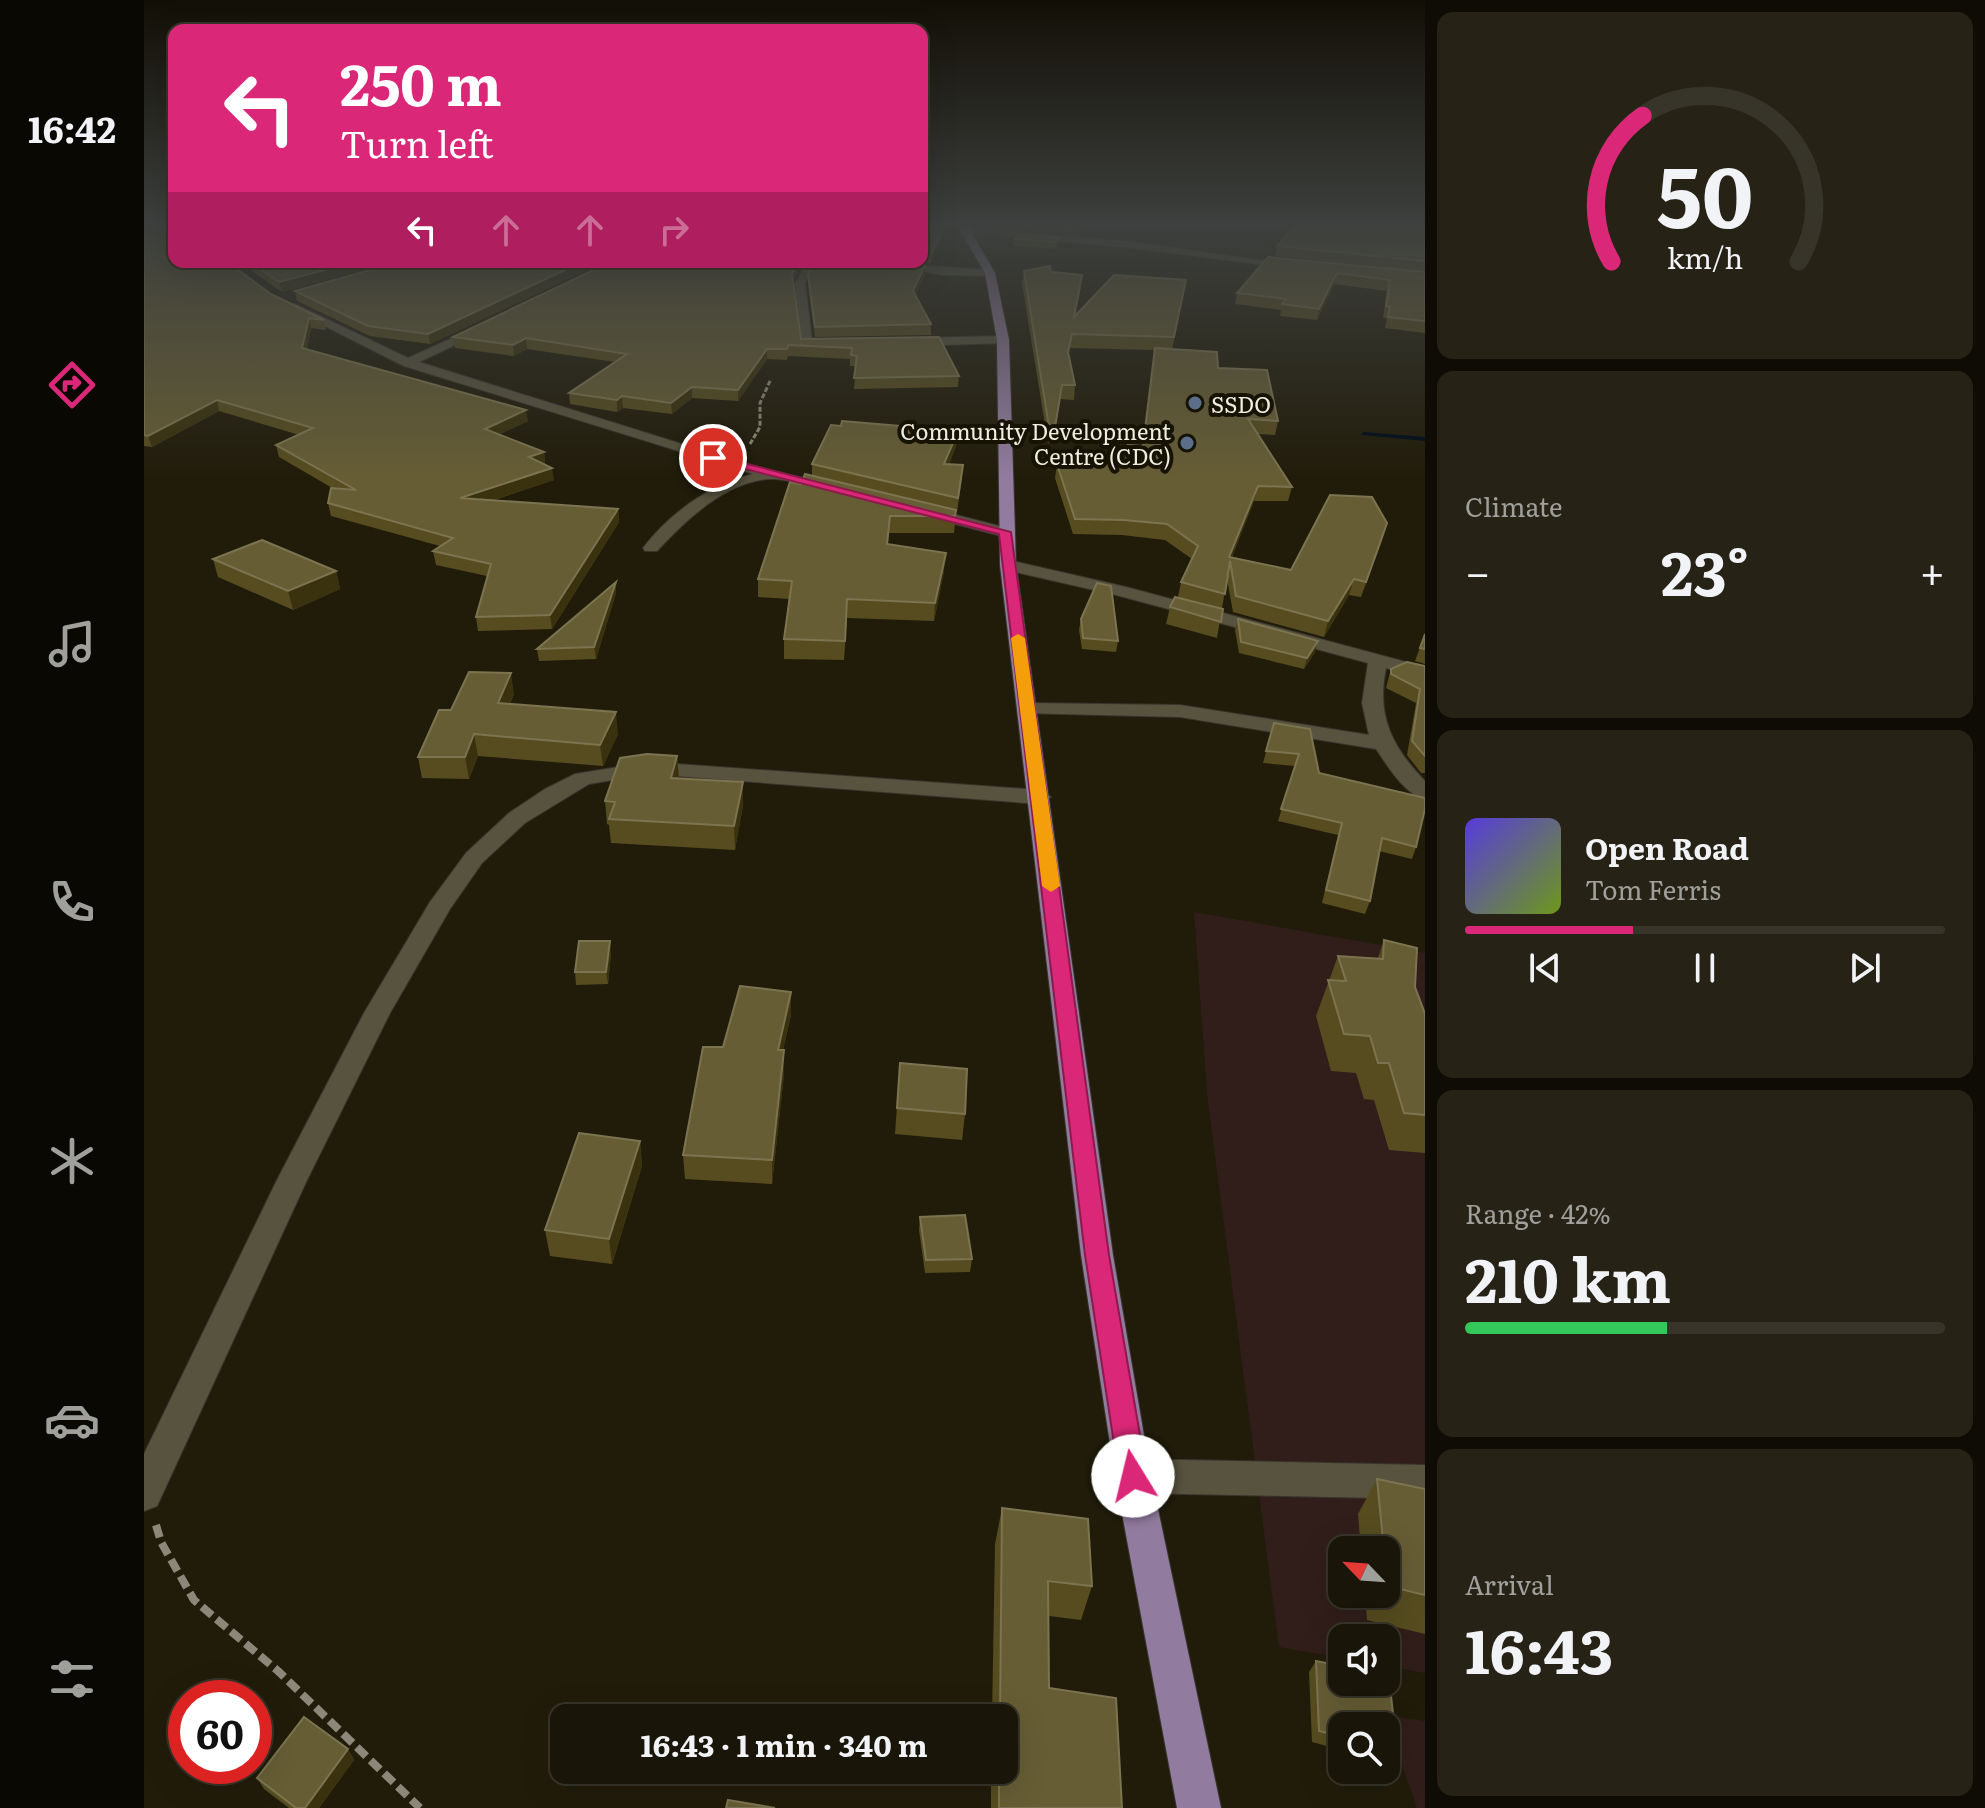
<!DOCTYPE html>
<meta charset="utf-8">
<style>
body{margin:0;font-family:Literata,serif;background:#262216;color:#f1f3f6;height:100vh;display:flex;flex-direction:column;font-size:30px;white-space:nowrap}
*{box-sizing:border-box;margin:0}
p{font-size:26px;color:#9f9f9c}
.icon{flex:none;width:44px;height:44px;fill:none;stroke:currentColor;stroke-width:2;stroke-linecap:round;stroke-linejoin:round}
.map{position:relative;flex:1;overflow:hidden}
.panel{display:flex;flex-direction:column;gap:12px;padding:12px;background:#0e0c04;width:560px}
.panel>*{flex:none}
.guide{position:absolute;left:24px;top:24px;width:760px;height:244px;border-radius:16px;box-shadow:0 8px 32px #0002,0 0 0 2px #373429;background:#db2777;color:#fff;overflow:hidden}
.needle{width:52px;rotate:295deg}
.buttons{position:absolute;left:1184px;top:1536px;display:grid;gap:16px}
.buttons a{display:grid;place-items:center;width:72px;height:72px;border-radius:16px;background:#191508;box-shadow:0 8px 32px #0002,0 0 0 2px #373429;font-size:40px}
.speed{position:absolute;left:24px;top:1680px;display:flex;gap:16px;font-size:40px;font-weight:700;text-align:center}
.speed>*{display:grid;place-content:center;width:104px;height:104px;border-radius:50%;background:#191508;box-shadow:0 8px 32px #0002,0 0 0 2px #373429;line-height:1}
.speed .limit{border:12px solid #d22;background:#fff;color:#111}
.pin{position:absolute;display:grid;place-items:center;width:68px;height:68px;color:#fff;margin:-34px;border:4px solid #fff;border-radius:50%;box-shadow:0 2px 8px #0007}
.me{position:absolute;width:88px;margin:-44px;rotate:351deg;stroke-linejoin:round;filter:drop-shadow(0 0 6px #0008)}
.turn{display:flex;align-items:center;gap:28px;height:168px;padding:0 40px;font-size:36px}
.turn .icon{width:104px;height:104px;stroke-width:2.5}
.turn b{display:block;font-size:56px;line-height:68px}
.lanes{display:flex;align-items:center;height:76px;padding:0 40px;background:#0003;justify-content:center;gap:40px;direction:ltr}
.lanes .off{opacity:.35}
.big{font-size:60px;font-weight:700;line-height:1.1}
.panel .card{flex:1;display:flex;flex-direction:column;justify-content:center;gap:12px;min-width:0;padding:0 28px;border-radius:16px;background:#262216}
.panel .dial{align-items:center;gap:0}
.dial svg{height:208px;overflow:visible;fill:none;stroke:#373429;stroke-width:7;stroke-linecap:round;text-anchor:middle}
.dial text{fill:#f1f3f6;stroke:none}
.song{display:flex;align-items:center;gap:24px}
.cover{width:96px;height:96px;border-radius:12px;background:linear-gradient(135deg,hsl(250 70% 55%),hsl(80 70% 35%))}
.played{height:8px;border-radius:4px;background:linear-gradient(90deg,#db2777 35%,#373429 35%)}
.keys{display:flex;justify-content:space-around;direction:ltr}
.heat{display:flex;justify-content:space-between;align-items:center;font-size:44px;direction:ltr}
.charge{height:12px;border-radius:6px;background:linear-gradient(90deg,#34c759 42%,#373429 0)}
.trip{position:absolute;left:406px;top:1704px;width:468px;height:80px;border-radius:16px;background:#191508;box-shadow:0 8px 32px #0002,0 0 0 2px #373429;font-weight:700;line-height:80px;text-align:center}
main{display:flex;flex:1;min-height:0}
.dock{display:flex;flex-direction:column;width:144px;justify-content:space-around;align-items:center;background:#0a0803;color:#9f9f9c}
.dock .icon{width:56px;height:56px}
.dock .selected{color:#db2777}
.dock b{font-size:36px;color:#f1f3f6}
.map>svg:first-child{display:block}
</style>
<main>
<nav class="dock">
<b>16:42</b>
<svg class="icon selected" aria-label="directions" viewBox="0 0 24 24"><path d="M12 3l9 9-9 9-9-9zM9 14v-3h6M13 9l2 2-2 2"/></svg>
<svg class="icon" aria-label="music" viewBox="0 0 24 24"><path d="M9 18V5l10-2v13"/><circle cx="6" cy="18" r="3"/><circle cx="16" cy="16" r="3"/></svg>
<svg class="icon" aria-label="phone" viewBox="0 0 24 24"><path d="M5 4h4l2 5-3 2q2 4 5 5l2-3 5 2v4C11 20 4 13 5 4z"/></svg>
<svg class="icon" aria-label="climate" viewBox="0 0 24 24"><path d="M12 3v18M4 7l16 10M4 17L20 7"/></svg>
<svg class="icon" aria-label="car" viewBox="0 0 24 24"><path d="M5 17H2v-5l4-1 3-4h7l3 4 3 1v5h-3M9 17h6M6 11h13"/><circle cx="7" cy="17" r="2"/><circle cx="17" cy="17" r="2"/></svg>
<svg class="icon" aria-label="filters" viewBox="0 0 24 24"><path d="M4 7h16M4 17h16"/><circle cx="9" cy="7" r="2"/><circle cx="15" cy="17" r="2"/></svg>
</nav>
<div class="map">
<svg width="1281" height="1808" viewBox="0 0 1281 1808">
<rect width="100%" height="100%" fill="#211c0a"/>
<!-- education -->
<g fill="#311e1b" fill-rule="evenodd">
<path d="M1050 912 1281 953V1673L1242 1666V1638H1198V1658L1135 1647 1063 1093ZM1198 1550H1242V1594H1198Z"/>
<path d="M1241 1715 1281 1721V1808H1273Z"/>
</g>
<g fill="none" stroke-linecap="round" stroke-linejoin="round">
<!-- stream -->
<path fill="#000b19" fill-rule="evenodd" d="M1220 432 1281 437V441L1218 435 1217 434Z"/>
<defs>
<g id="minor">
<path d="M821 227 988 242 1157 266 1152 269 988 248 818 232Z"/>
<path d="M663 262H673L661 283 668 340H692V346L663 348 657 344 651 283Z"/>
<path d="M726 262 846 270 851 273 846 276 799 275Z"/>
<path d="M151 304 264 358 335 326H343V330L275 362 602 464 692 486 695 489 687 494C669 489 644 478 626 479 581 482 542 520 513 551H501L499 548C526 513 566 484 609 474L260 366 147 309V305Z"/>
<path d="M859 336 865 340 863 343 765 346 759 342 765 338Z"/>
<path d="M781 507 867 529 869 532 861 537 776 515V509Z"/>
<path d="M864 560 982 587 1281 667V679L1242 668C1232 716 1248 747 1281 781V799C1261 795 1243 765 1232 749L1036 717 877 713 874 709 877 705 884 703 1036 705 1225 735 1218 703 1224 663 972 595 858 569 856 565Z"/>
<path d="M505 762 896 790 907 797 896 804 505 774 445 784 381 823 338 863 306 909 246 1013 163 1180 13 1506 0 1511V1454L133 1180 220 1013 286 902 322 853 365 813 401 789 431 774Z"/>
<path d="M989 1459 1281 1465V1499L989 1493 976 1488 971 1476 976 1464Z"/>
</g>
<path id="major" d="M816 224H826V230L851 273 865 340 872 565 969 1255 1007 1476 1077 1808H1033L971 1476 937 1255 856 565 853 340 841 273 816 230Z"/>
</defs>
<!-- minor casing -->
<use href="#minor" stroke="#38352d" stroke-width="2"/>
<!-- major casing -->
<use href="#major" stroke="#38352d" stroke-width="2"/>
<!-- path-far1 -->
<path stroke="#8c8879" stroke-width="3" stroke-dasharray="5 2" stroke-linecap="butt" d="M606 444 616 427V403L627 379"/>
<!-- path -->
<path stroke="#8c8879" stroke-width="8" stroke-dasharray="13 6" stroke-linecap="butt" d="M12 1525 17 1542 50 1600 134 1671 276 1808"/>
<!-- minor -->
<use href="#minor" fill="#58533f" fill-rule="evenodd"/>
<!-- major -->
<use href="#major" fill="#917b9e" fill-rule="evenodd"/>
</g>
<!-- wall -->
<g fill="#564c20">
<path d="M0 224 127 294 180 320 182 330 167 328 163 349 384 421 356 434 400 452 401 464 410 480 350 500 474 509 475 522 408 629 334 631 332 617 343 576 292 565 289 551 296 546 187 516 184 503 190 489 135 457 132 445 155 435 75 411 8 447 0 446Z"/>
<path d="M778 224H815L813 228H804L787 263 767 262H778Z"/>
<path d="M841 224H941L928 235Z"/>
<path d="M1281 224V333L1241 328 1243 318H1239L1243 291 1190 284 1173 320 1136 316 1137 310 1091 304 1093 293 1124 257 1276 271 1131 256 1133 246Z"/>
<path d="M916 238 915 245 911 249 870 246 871 239Z"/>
<path d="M95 262H248L138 292Z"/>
<path d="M254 262H459L286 344 226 336 153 301 151 291Z"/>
<path d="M466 262H660L649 281 657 339 795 337 815 376 814 387 710 389 712 366H706V359L644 356 643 360 623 359 594 401 548 398 528 414 479 408 473 412 426 404 425 393 471 362 383 349 370 356 311 348 309 337Z"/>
<path d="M781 265V275L771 295 787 324V335L671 337 664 284V274Z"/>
<path d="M880 271 907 272 937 287 931 317 1042 280 1028 350 1074 368 1134 421 1131 435 1113 434 1148 487 1144 501H1110L1088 557 1147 570 1239 538 1217 597 1205 595 1180 637 1089 612 1083 579 1073 638 1022 624 1026 607 1034 597 1037 582 1048 559 1021 540 978 535 929 534 911 478 913 464 983 465 981 458 984 445 998 446 1011 350 926 348 925 354 931 385 930 400 916 399 909 443H904L878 283Z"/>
<path d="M813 443 805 464 818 478 813 512H812L810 533H745L744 544 800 571 790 621 703 618 700 660 640 659V639L645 599 614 597V579L657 484 668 475V464Z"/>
<path d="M69 559 192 571 196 589 149 610 74 577Z"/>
<path d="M472 593 452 659 395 661 393 649Z"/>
<path d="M1281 599V664L1271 661 1281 634Z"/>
<path d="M937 619 974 641 972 652 938 649 935 630Z"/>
<path d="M1094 619 1171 652 1160 669 1095 653 1091 630Z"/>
<path d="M1281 666V773H1277L1263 755 1272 703 1242 688 1247 669Z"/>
<path d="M370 694 366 704 474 734 459 766 334 756 325 779 278 778 274 757 307 710Z"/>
<path d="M1130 723 1175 773 1272 847 1268 859 1235 851 1226 901 1221 914 1178 903 1194 835 1134 821 1151 766 1119 763Z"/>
<path d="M533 756 535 778 599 782V805L591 850 467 843 465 825 463 824 461 801Z"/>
<path d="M1240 940 1271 987 1281 1014V1153L1245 1150 1230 1100 1220 1099 1212 1073 1187 1071 1172 1016 1194 956 1234 958Z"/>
<path d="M467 953 464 984 432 985 431 972Z"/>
<path d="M647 1015 639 1050 640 1074 628 1184 541 1179 539 1155 579 1047Z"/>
<path d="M756 1063 821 1114 818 1140 751 1134Z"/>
<path d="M496 1141 498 1166 468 1264 406 1256 401 1230Z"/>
<path d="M776 1217 828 1259 826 1272 781 1273 775 1230Z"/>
<path d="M1233 1479 1281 1489V1634L1223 1620 1221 1594H1242V1550H1217L1214 1514Z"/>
<path d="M858 1508 948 1586 937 1620 905 1616V1688L978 1808H847V1770H860V1718H848L851 1544Z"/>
<path d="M1172 1661 1198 1666V1682H1242V1676L1245 1677 1253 1751 1245 1762 1242 1761V1726H1198V1750L1168 1742 1165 1672Z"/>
<path d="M204 1749 210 1760 175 1808H145L120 1789 113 1778Z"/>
</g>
<!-- shaded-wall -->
<g fill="#3a320f">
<path d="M802 224H804V228L787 263V254Z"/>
<path d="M931 224H941L928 235 929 226Z"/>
<path d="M916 238 915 245 911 249 912 242Z"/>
<path d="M212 262H248L138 292 135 282Z"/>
<path d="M438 262H459L286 344 284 334Z"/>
<path d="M655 262H660L648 283V274Z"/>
<path d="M781 265V275L768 301 769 291Z"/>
<path d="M1193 273 1190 284 1173 320 1175 309Z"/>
<path d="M165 318 167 328 161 359 158 348Z"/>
<path d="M382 338 383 349 370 356 369 345Z"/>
<path d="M623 349V359L594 401V390Z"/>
<path d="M548 387V398L528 414 527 403Z"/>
<path d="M478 396 479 408 473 412V400Z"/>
<path d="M73 400 75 411 8 447 4 436Z"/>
<path d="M382 410 384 421 343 440 341 429Z"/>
<path d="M814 431 813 443 799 477 800 464Z"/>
<path d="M400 452 401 464 385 457Z"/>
<path d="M408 468 410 480 318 510 316 498Z"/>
<path d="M1114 486 1110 501 1082 572 1085 557Z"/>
<path d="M474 509 475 522 408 629 406 615Z"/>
<path d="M1243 523 1239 538 1217 597 1222 582Z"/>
<path d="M802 553 800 571 790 621 791 603Z"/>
<path d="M192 571 196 589 149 610 144 591Z"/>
<path d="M1210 579 1205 595 1180 637 1184 621Z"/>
<path d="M472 582V593L452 659 450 647Z"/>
<path d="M1174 641 1171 652 1160 669 1163 658Z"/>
<path d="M367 673 370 694 357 724 354 703Z"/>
<path d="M472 712 474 734 459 766 456 745Z"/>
<path d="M330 734 334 756 325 779 321 757Z"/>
<path d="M533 756 535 779 527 778Z"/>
<path d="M599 782V805L591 850 590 826Z"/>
<path d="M466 941 467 953 464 984 462 972Z"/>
<path d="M647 992V1015L634 1073V1050Z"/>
<path d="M640 1050V1074L628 1184V1160Z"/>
<path d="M496 1141 498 1166 468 1264 465 1239Z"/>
<path d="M204 1749 210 1760 175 1808H161Z"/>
</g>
<!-- building -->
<g fill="#665d35" stroke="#7c7450" stroke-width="2">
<path d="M0 224H30V262H83L127 294 180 320 165 318 158 348 382 410 341 429 400 452 385 457 408 468 316 498 474 509 406 615 332 617 347 564 289 551 309 538 184 503 187 488 212 490 132 445 169 428 73 400 4 436 0 435Z"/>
<path d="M778 224H802L787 254 778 253Z"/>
<path d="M912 224H931L929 226Z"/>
<path d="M1152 224H1281V261L1133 246Z"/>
<path d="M874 234 916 238 912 242 871 239Z"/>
<path d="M1124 257 1281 272V321L1244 317 1246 307 1242 306 1246 280 1193 273 1175 309 1138 304 1142 299 1093 293Z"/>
<path d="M106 262H212L135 282Z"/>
<path d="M254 262H438L284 334 224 326 151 291Z"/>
<path d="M466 262H655L648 274 657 339 795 337 815 376 710 378 713 356 707 355 708 348 644 345 643 349H623L594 390 548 387 527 403 478 396 473 400 425 393 483 354 382 338 369 345 309 337Z"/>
<path d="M671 262H762L781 265 769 291 787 324 671 327 664 274Z"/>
<path d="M906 266 907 272 938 275 930 317 970 275 1042 280 1030 337 928 334 924 352 931 385H918L911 427H905L880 271Z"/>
<path d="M1011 348 1073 352 1074 368 1123 370 1134 421 1104 419 1148 487 1114 486 1085 557 1147 570 1186 495 1228 497 1243 523 1222 582 1210 579 1184 621 1092 596 1086 561 1081 594 1037 582 1054 546 1023 524 980 520 931 519 913 464 989 465 984 445 999 446Z"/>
<path d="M698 421 814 431 800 464 819 465 814 498 668 464 687 425 697 426Z"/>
<path d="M661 474 812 510 811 516H746L743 544 802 553 791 603 703 599 701 641 640 639 648 581 614 579 646 482 657 484Z"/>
<path d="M118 540 192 571 144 591 69 559Z"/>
<path d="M472 582 450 647 393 649Z"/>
<path d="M953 583 967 586 974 641 939 638 937 619Z"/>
<path d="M1031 597 1079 609 1077 622 1026 607Z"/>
<path d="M1094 619 1174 641 1163 658 1097 642Z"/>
<path d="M1281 634V649L1276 648Z"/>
<path d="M1263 662 1281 666V756L1268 741 1276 689 1247 674V669Z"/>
<path d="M325 672 367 673 354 703 472 712 456 745 330 734 321 757H274L295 710H307Z"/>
<path d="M1130 723 1166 729 1175 773 1281 798V809L1272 847 1238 838 1226 901 1182 890 1198 823 1137 809 1155 754 1122 751Z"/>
<path d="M503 754 533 756 527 778 599 782 590 826 465 819 471 802 461 801 476 758Z"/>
<path d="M1240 940 1273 948 1271 987 1281 1014V1115L1260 1113 1245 1063H1234L1226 1036 1200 1034 1184 980 1202 981 1194 956 1239 959Z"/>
<path d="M435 941H466L462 972H431Z"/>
<path d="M596 986 647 992 634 1050H640L628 1160 539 1155 559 1047H579Z"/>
<path d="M756 1063 823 1069 821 1114 753 1108Z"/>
<path d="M435 1133 496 1141 465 1239 401 1230Z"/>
<path d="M821 1215 828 1259 782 1260 776 1217Z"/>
<path d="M1233 1479 1281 1489V1595L1243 1586 1242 1550H1240Z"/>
<path d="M858 1508 944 1519 948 1586 904 1581 905 1688 972 1698 978 1808H855V1770H860V1718H856Z"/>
<path d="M1172 1661 1198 1666V1682H1242V1676L1245 1677 1253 1751 1242 1748V1726H1198V1737L1175 1731Z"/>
<path d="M160 1717 204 1749 161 1808H152L113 1778Z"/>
<path d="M584 1800 631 1808H582Z"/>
</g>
<!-- sky -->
<linearGradient id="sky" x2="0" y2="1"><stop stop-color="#120f06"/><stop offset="0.47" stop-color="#3d403e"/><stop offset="1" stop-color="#3d403e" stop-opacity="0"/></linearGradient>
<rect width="1281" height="477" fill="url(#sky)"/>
<!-- route -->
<path fill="#db2777" stroke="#8e194d" stroke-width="2" d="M569 455 867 532 965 1255 1003 1476 999 1486 989 1490 979 1486 975 1476 941 1255 855 534 566 460V456Z"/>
<!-- slow -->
<path fill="#f59e0b" d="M874 634 881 638 916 886 907 892 898 886 867 638Z"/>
<!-- markers -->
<g fill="#5c6f8a" stroke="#171303" stroke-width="3">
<circle cx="1051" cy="403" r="8"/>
<circle cx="1043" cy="443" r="8"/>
</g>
<g text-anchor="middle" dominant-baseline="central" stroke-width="8" stroke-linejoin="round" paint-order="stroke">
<!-- far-poi labels -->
<g font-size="22" fill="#f0ede1" stroke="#171303" text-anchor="start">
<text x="1067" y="403">SSDO</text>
<text x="1027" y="430" text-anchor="end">Community Development<tspan x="1027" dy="25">Centre (CDC)</tspan></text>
</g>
</g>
</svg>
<div class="buttons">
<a><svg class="needle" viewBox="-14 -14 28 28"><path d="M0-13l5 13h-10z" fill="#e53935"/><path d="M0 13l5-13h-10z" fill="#9f9f9c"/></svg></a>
<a><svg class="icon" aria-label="sound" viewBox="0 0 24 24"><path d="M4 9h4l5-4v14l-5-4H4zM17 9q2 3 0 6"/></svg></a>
<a><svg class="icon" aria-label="search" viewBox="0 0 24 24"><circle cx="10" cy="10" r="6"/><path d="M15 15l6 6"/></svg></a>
</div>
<div class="speed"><div class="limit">60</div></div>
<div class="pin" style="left:569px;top:458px;background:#d93025"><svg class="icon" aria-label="arrive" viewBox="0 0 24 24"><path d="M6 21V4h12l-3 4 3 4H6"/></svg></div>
<svg class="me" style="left:989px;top:1476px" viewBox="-20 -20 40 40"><circle r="19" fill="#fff"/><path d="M0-13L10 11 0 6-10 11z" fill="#db2777"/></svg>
<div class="trip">16:43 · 1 min · 340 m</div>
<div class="guide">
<div class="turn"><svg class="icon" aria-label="left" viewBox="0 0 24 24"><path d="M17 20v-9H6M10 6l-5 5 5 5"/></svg><div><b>250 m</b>Turn left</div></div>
<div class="lanes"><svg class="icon" aria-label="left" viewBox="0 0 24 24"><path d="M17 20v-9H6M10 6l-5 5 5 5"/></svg><svg class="icon off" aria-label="ahead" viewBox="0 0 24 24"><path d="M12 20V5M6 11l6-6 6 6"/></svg><svg class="icon off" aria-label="ahead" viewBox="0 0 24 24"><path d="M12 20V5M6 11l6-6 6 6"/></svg><svg class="icon off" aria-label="right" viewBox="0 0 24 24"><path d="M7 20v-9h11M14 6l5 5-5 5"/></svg></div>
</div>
</div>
<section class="panel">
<div class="card dial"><svg viewBox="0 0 100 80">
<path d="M14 69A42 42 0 1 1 86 69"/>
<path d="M14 69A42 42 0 0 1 26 13" stroke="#db2777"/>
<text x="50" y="56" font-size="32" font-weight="700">50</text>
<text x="50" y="72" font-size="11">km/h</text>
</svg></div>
<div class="card"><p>Climate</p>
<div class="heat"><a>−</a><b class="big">23°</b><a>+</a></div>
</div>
<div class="card">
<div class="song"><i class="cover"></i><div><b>Open Road</b><p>Tom Ferris</p></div></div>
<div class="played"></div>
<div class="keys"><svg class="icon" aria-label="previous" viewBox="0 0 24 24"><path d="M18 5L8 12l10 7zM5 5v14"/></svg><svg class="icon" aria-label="pause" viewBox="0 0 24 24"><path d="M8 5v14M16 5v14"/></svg><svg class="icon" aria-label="next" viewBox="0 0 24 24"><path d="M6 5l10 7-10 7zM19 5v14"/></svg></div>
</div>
<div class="card"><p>Range · 42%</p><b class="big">210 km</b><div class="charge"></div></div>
<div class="card"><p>Arrival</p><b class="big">16:43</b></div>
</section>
</main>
